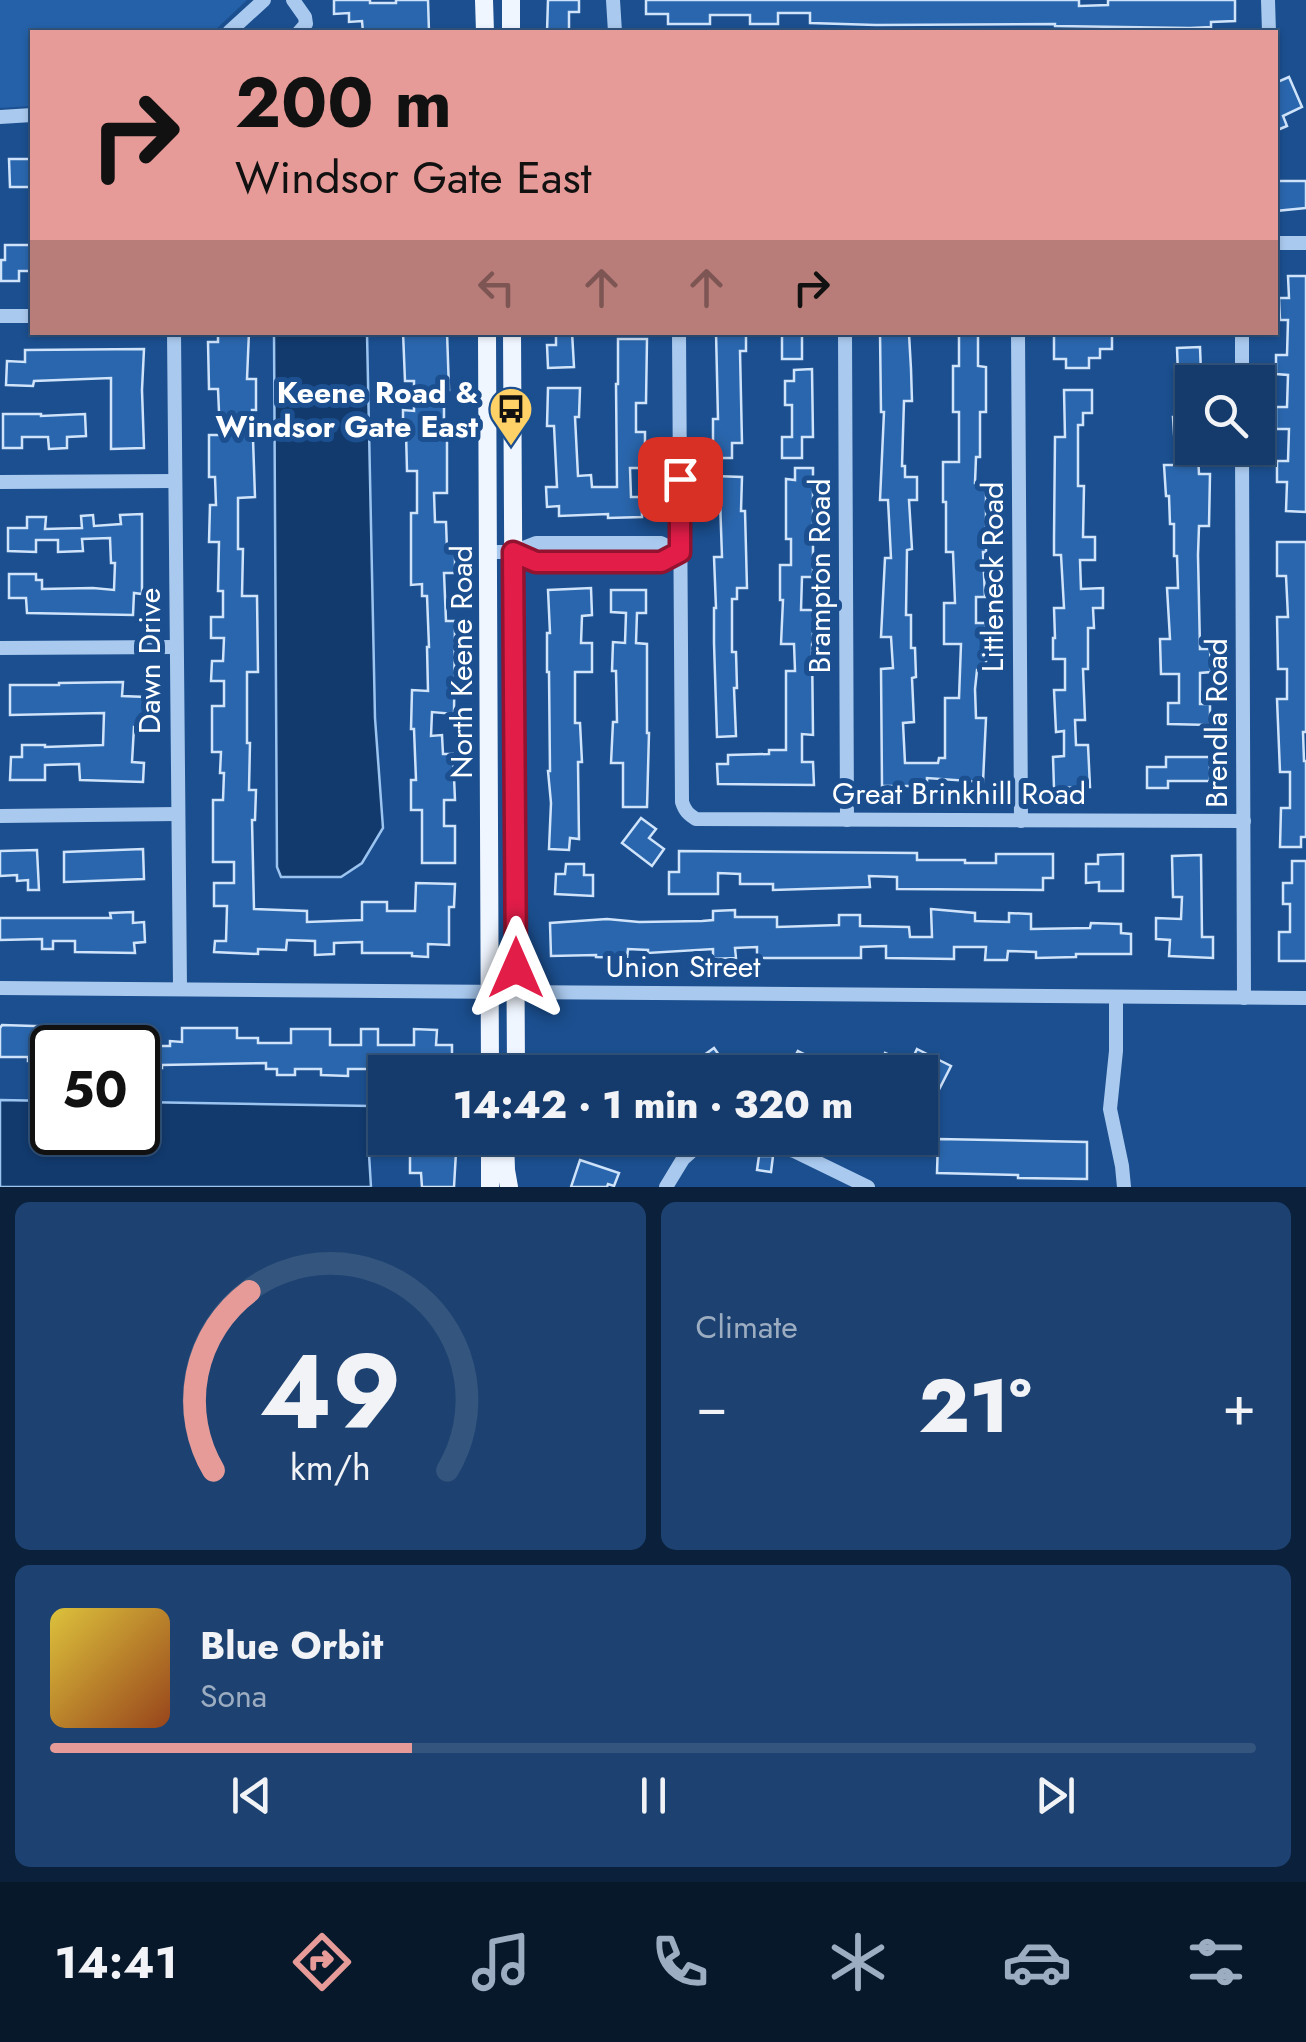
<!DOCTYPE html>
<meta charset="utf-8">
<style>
body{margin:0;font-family:Jost,sans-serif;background:#1d4271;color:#f1f3f6;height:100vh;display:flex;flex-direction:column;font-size:38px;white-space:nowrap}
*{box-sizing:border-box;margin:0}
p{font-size:32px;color:#9dadc1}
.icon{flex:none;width:55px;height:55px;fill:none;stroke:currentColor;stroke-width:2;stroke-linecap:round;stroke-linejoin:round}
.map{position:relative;height:1187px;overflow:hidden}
.sheet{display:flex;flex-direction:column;gap:15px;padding:15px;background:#0b203b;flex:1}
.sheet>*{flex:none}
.banner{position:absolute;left:30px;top:30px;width:1248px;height:305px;border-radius:0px;box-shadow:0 2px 8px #0004,0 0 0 2px #33557e;background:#e69b98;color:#111;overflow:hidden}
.fabs{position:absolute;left:1175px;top:365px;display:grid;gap:20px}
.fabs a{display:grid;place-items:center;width:100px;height:100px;border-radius:0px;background:#143b6b;box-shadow:0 2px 8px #0004,0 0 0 2px #33557e;font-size:50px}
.speed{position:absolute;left:30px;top:1025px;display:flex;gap:20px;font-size:50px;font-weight:700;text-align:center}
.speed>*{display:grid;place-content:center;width:130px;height:130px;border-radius:50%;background:#143b6b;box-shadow:0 2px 8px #0004,0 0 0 2px #33557e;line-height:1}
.speed .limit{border:5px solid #111;border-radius:15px;background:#fff;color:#111}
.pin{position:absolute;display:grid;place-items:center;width:85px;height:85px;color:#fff;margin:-42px;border-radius:20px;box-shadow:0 5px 15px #0006}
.me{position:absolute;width:110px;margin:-55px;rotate:0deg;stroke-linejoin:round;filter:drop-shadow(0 0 8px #0008)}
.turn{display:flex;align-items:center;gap:35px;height:210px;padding:0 40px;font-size:45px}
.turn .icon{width:130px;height:130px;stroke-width:2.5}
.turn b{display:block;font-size:70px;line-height:85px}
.lanes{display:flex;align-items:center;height:95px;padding:0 40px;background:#0003;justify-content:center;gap:50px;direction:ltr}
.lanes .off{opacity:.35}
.big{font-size:75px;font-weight:800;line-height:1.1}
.sheet .widget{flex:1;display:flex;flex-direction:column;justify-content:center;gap:15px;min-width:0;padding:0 35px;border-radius:15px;background:#1d4271}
.sheet .dial{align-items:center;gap:0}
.dial svg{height:260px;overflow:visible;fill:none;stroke:#33557e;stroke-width:7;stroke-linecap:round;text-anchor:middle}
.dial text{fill:#f1f3f6;stroke:none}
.song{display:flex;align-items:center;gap:30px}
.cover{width:120px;height:120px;border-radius:15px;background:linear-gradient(135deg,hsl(50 70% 55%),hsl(20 70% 35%))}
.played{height:10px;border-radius:5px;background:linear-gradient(90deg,#e69b98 30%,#33557e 30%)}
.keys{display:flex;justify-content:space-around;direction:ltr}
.heat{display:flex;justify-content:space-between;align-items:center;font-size:55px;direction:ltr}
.sheet .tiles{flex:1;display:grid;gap:15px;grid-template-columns:1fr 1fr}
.widget:last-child{grid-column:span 2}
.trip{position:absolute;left:368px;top:1055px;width:570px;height:100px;border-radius:0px;background:#143b6b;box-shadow:0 2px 8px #0004,0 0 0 2px #33557e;font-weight:800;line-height:100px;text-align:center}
.tab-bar{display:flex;height:160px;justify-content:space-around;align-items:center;background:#08182b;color:#9dadc1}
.tab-bar .icon{width:70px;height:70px}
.tab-bar .selected{color:#e69b98}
.tab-bar b{font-size:45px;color:#f1f3f6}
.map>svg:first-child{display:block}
</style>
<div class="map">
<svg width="1306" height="1187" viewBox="0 0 1306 1187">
<rect width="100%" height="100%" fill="#1b4f8f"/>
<!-- green -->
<path fill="#2461a8" d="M0 0H247L213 32H32V106L0 108Z"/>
<!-- water -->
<g fill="#123a6d" stroke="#9cc4f0" stroke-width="2.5">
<path d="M274 333H367L375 718 383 828 362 863 341 877H281L277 867Z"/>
<path d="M0 1100 52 1101V1132H138V1102L371 1106 368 1138 371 1187H0Z"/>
</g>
<!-- building -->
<g fill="#2a66ad" stroke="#cfe3fa" stroke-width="2.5">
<path d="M334 0H370V3H396V0H428L429 32H363L362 21 349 22V13L334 14Z"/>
<path d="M548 0H579V12H569V32H547Z"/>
<path d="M646 0H1079V6L1108 5V0H1235V21L1211 22V27L1190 28 1055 26V24L876 25 810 23V13H778V24H750V15H710V24H668V14H646Z"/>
<path d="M1289 77 1302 107 1283 116 1287 126 1275 131V83Z"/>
<path d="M9 159H32V187H10Z"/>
<path d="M1275 181H1306V208L1275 211Z"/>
<path d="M5 245H32V271H19V281H1V260H5Z"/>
<path d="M1288 276H1306V512L1286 511 1287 482H1277V461H1288L1289 429H1276V407H1287L1288 375 1276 374V355H1287L1288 320H1280L1279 298H1289Z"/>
<path d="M218 332H249L247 379H256V410H252L255 497 238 498V549H243L242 596H257L258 672H247V743H250L249 790H256L255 820H252L254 909 307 911V922L362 920V902H387V911H415L416 883 455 884 454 907H449V945L428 944V957L412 956V953H362V942L334 943V954L315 955V941L287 940 286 950 258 949V954L214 952 215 941H226L227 906H214V883H234V862H213V800H223L224 773H220L221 752H212V706H224V681H211L212 661H223L224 638H211V617H223V591H218L219 542H209L210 505H216L215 477H209V435H220L218 389H209L208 342H218Z"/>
<path d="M403 332H447L449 390H444V422H454V433H447V493H434L435 522H446L447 550H455V573H444L446 621H455L454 714 432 712 431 736 442 735 443 754H453L455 800H444V826H455V863H422V810H411V780H416L414 729H411L412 690 428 691 427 647H429L427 596H422V584L411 585V513H417V471H407L406 432H403V410L414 411V381H405Z"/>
<path d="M556 332H572L574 367 548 368 547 345H556Z"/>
<path d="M716 332H746V351H740L742 443H732V458H715V454H713V419H718Z"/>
<rect x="782" y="332" width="20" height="27"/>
<path d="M880 332 909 334 911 369 912 401H904L902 466H905V477H917V500H909L912 549 907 550 906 615H911V648H915L916 677 912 678 914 722 903 723 905 763H938L939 758H945V698H959L961 644H944V603H955L953 552H946V502H943V462H959V412H953V366H959V332H978V366L986 367V412H980V457H976L975 483H986V552H983L985 597H976V623H986V670H977L975 689 976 718H986L983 782 927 778V786H882L881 669 893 668 891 637H881L885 558H891L888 500H880L884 412H881Z"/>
<path d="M1054 332H1112V349H1100V358H1089V368H1066V359H1054Z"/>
<path d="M618 339H647L646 403H636V432H645V468H630L631 497H642V517L608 518V514L559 516V506L547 507 546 487H557L554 426H547L548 388H580L579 417H575L578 476 591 475 592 487H617L616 384H618Z"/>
<path d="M1200 347 1201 373 1178 374 1177 348Z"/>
<path d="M144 349 142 390 144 448 111 449V378L34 381 33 386 6 385 7 361 25 362V350Z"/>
<path d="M812 369 813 437H802V458H782V437H792V405H785V381H794V370Z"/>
<path d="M1064 390H1092V413H1083V425H1078V486H1084L1083 537H1095V560H1080L1081 589 1103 588V608H1093L1094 628H1088V669H1083L1085 720H1075L1076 745H1088L1090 787 1054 788 1053 757 1064 756V731L1056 732 1054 690H1065V659H1053V638H1055L1054 608H1064L1061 555H1054V538L1055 437H1065Z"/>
<path d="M1177 396H1192V454H1198L1199 474H1210L1209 526H1199L1198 555 1200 649H1210L1211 672 1200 673V704H1210V725L1168 724V703H1179V674H1161L1160 639H1170L1167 588H1178L1177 556H1174V524H1170L1169 496H1166L1164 465H1176L1173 417H1178Z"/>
<path d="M3 414H41V416L85 414 86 436 67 437V448L49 449 48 437H22V448H3Z"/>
<path d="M795 468H813V577H802L801 610H815L812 645 813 735 802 734V762H813L814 785 718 784 717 764H728V755L769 754V750H786V671H795L794 644H781L783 600H780V565H791V539H786V479L795 480Z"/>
<path d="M714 476 742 477 741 511H745L747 588H737V599H732V652H736L737 688H734L736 736 717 737 714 643V608H716L714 557H722L720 500 713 499Z"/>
<path d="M142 514V594L134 593 133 615 27 613 26 598H9V574H36V580H42V589L93 588 114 590 115 563H111L110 538 82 539 83 551 58 552V540H36V552L8 551V528H27V517H46L45 529 82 528 81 516 93 515 94 526 121 524 120 515Z"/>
<path d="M1277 542H1306V732H1303L1304 761H1306V837H1301V847H1280L1281 808H1290V772H1280L1277 699H1287V669H1278L1277 617H1288L1286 576H1277Z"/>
<path d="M591 588 592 615 582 616 581 643H592V672H575V723H580L582 762H578L579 839 570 838 569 850 549 849 551 803 548 771H550L549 672H547V633H550L548 590Z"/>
<path d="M611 590H646V613H637L636 643 647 644V733H649L647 807H623V763H611L613 722H617L616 671H612L613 642 625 643 626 613 611 612Z"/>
<path d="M123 682 122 696 146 697 145 727H134L132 762 144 763 143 782 80 780 79 764 45 765V780H10L11 757H22V745H45V747L103 745 104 713 10 715V685H59V683Z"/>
<path d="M1166 757H1210V781H1168V788H1147V767H1166Z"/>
<path d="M641 818 656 829 649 838 664 849 652 866 622 843Z"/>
<path d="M143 849 144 879 64 882V852Z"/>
<path d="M37 850 39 890H28V880L17 881V875L0 876V851Z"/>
<path d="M679 851 917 853V860H965V863H996V854H1053V878H1043V890L897 889V877L869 876 870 887 773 890V884H740V874L718 873V894H669V872H679Z"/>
<path d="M1123 854V891H1099V882L1086 883V864H1098V855Z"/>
<path d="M1201 855 1202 937H1213V958L1169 956 1170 940 1156 939V918L1181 919 1182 897H1173L1172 856Z"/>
<path d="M1292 861H1306V961H1279V932H1290V904H1283V883H1292Z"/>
<path d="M566 864H584V875H593V896L555 894 556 874H565Z"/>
<path d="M931 909 975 913V921L1009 922V913L1031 914V929L1090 928 1091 923 1121 924V933L1131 934V954H1076V957L1036 958V952L1008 951 1007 960H985L986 947H954V959L886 958V946L861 947V958H757V947L735 948 736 958 713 959V949L648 953V950L628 949 627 958 596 957V955L551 956 550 923 607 919 639 922 702 921 713 920V911L735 910V917H777V927L839 925V915H860V926L909 927 910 937H932Z"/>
<path d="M133 912V923L144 922 145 942 134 943 135 953 75 952V941H53V949H42V939L0 940V918H111L110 913Z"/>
<path d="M2 1025 66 1027V1048H52V1069L39 1068V1061H28V1057H0V1028Z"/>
<path d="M121 1028H137V1048H92V1033H121Z"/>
<path d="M182 1028H237V1038H258V1043H291V1029H330V1045H361V1029H378V1045H414V1029L437 1030 436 1045H452V1062H442V1070H393V1072H385V1075H374V1069H348V1076L321 1075V1069H295V1075H277V1069H266V1063L162 1065V1068H152V1075H138V1046H170V1041L182 1042Z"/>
<path d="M714 1048 731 1072H680Z"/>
<path d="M917 1049 951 1066 920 1127V1072H876L885 1053 910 1064Z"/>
<path d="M798 1051 841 1072H786Z"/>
<path d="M410 1138H444V1152H456L454 1187H422L421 1173H410Z"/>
<path d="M600 1138H632L615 1154Z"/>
<path d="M938 1139 1087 1142V1179L1018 1178V1175L937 1173Z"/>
<path d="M759 1156H773L771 1172 757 1170Z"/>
<path d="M580 1160 619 1173 614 1186 608 1184 607 1187H571Z"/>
</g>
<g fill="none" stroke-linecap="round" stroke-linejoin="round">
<!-- minor -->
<g stroke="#a9c9ee" stroke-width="14">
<path d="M293 0 305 17 306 24 299 32"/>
<path d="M613 0 615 32"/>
<path d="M1268 0 1269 32"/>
<path d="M229 32 264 0"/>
<path d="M0 117 32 115"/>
<path d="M1275 243H1306"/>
<path d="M0 316H32"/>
<path d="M174 332 180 988"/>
<path d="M679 332 682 802C685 811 688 814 696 819L1244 821"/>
<path d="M845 332 847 820"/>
<path d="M1018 332 1021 821"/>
<path d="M1242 332V382"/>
<path d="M1242 448 1244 998"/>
<path d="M0 482 175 481"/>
<path d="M488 552H513L536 543H661L680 552"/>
<path d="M513 552 536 562H661L680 552"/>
<path d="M0 648 176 647"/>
<path d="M0 816 178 814"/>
<path d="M0 988 1306 998"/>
<path d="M1116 997V1051L1110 1109 1122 1166 1124 1187"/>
<path d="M666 1187 683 1159 693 1150 705 1145H771L794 1151 868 1187"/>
</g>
<!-- major -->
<g stroke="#f0f6ff" stroke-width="18">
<path d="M484 0 485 32"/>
<path d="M511 0V32"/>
<path d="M487 332 490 1072"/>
<path d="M512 332 516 1072"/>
<path d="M490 1138V1187"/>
<path d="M505 1138 506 1170 509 1187"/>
</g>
</g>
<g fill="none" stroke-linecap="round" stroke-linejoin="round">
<defs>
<path id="route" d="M516 968 513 552 536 562H661L680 552V479"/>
</defs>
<!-- route casing -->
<use href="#route" stroke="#92132f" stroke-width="25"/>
<!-- route -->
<use href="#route" stroke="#e11d48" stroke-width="18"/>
</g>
<!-- icons -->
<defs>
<symbol id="bus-pin" viewBox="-11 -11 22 30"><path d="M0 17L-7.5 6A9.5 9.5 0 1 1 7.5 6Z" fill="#ffd166" stroke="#1b4f8f"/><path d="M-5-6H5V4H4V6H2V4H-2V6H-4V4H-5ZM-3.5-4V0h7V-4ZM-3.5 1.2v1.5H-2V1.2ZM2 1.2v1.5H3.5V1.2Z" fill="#111"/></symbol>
</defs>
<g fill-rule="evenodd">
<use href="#bus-pin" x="486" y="384" width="50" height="68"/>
</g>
<g text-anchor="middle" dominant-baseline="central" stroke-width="10" stroke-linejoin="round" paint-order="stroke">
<!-- poi labels -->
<g font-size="30" font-weight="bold" fill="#fff" stroke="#1b4f8f" text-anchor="end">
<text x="478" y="392">Keene Road &amp;<tspan x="478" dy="34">Windsor Gate East</tspan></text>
</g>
<!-- street labels -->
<g font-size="30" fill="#fff" stroke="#1b4f8f">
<text transform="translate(819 576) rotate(-90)">Brampton Road</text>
<text transform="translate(992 577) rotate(-90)">Littleneck Road</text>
<text transform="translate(149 661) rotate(-90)">Dawn Drive</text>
<text transform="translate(461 662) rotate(-90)">North Keene Road</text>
<text transform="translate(1216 723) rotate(-90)">Brendla Road</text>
<text x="959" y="793">Great Brinkhill Road</text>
<text x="683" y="966">Union Street</text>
</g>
</g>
</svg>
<div class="fabs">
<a><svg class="icon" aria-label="search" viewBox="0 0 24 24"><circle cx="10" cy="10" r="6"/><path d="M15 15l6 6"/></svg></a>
</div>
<div class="speed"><div class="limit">50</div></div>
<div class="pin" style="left:680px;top:479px;background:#d93025"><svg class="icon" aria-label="arrive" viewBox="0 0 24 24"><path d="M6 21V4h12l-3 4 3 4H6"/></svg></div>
<svg class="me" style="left:516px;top:968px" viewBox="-20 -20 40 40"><path d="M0-17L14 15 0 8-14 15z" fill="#e11d48" stroke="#fff" stroke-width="4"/></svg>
<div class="trip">14:42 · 1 min · 320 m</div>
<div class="banner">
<div class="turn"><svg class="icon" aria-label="right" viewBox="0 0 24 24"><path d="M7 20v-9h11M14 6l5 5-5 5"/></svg><div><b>200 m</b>Windsor Gate East</div></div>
<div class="lanes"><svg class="icon off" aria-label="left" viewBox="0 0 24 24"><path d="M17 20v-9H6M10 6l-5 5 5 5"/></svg><svg class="icon off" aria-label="ahead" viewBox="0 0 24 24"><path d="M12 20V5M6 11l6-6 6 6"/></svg><svg class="icon off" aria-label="ahead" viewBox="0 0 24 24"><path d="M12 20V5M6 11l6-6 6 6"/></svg><svg class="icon" aria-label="right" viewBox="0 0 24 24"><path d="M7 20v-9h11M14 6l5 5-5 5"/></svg></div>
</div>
</div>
<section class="sheet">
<div class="tiles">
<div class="widget dial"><svg viewBox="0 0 100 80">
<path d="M14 69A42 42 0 1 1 86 69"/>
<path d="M14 69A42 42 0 0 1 25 14" stroke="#e69b98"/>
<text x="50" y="56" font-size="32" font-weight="700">49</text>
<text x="50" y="72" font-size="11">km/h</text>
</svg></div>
<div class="widget"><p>Climate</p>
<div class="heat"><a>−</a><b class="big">21°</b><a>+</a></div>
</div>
<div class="widget">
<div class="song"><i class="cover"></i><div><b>Blue Orbit</b><p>Sona</p></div></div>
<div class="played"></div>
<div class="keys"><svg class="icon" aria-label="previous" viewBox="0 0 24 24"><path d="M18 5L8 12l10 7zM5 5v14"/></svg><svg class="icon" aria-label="pause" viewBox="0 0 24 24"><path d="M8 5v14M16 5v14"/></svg><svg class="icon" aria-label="next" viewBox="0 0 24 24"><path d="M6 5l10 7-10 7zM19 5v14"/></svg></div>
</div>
</div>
</section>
<nav class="tab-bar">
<b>14:41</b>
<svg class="icon selected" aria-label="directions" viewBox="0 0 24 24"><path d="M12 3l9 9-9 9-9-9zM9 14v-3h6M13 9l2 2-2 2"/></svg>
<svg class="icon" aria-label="music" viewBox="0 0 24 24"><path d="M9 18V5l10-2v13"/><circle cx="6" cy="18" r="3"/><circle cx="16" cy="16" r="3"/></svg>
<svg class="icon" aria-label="phone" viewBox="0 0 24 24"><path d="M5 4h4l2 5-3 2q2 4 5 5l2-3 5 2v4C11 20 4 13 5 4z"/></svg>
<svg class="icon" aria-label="climate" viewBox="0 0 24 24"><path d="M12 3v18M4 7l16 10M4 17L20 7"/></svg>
<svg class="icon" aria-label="car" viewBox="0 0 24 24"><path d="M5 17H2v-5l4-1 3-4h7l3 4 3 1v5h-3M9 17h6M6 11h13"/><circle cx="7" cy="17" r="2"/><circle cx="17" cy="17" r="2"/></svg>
<svg class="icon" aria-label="filters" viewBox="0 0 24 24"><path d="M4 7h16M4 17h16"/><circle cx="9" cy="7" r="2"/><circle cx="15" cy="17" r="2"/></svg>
</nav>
